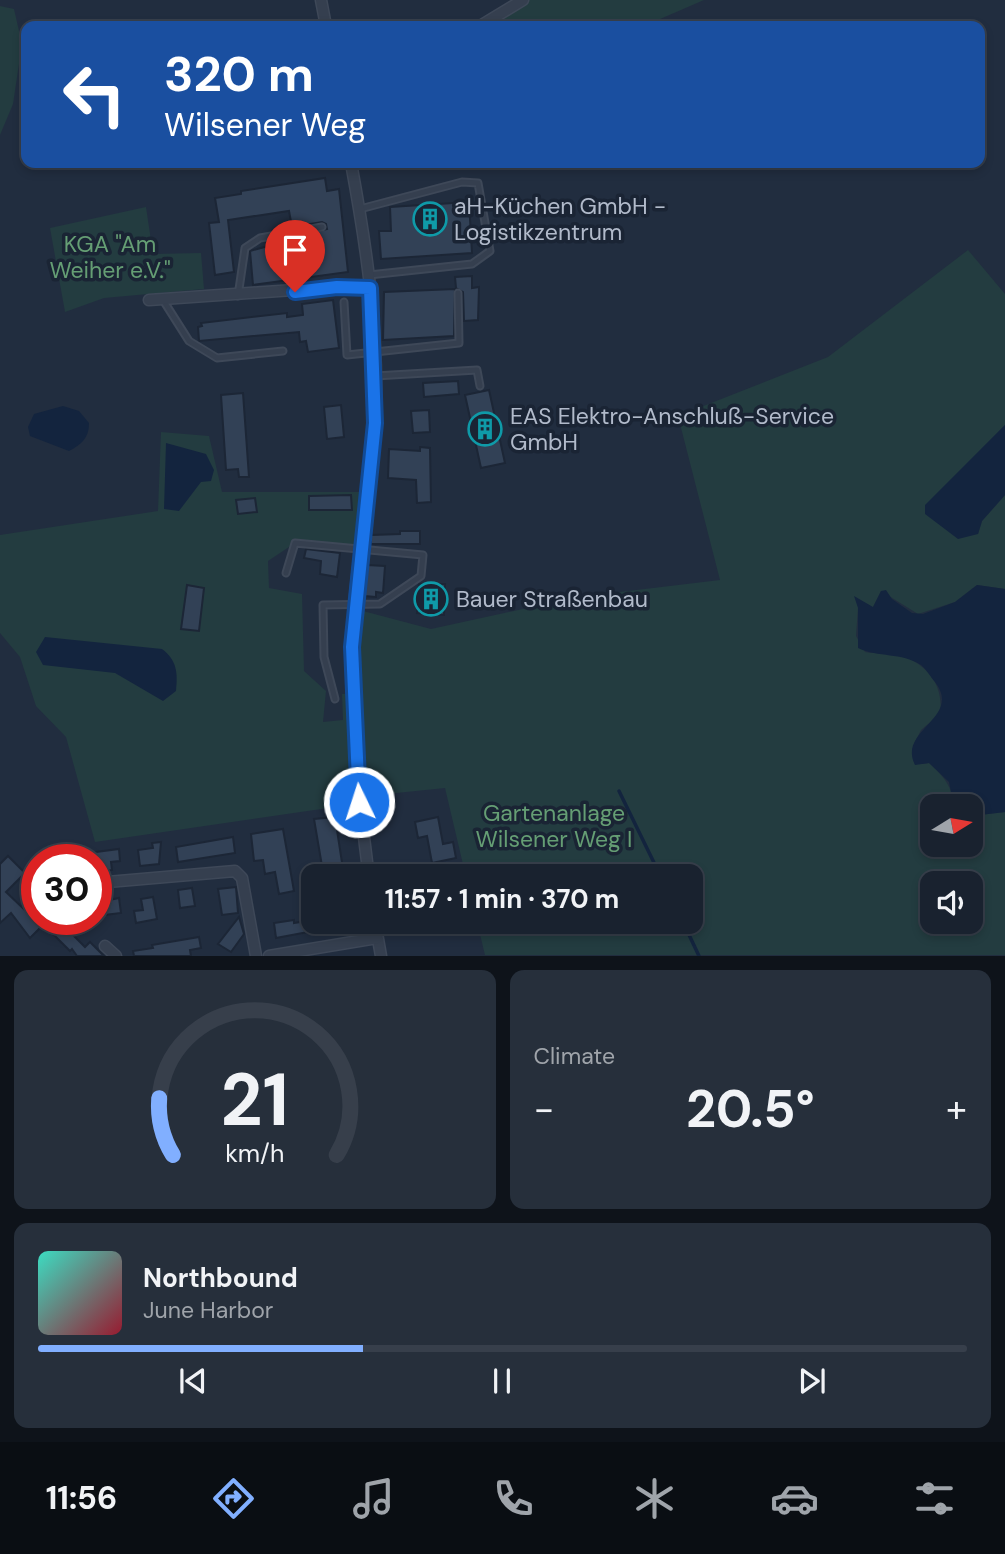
<!DOCTYPE html>
<meta charset="utf-8">
<style>
body{margin:0;font-family:"DM Sans",sans-serif;background:#262f3b;color:#f1f3f6;height:100vh;display:flex;flex-direction:column;font-size:26px;white-space:nowrap}
*{box-sizing:border-box;margin:0}
p{font-size:23px;color:#9fa4aa}
.icon{flex:none;width:38px;height:38px;fill:none;stroke:currentColor;stroke-width:2;stroke-linecap:round;stroke-linejoin:round}
.map{position:relative;height:956px;overflow:hidden}
.details{display:flex;flex-direction:column;gap:14px;padding:14px;background:#0e131a;flex:1}
.details>*{flex:none}
.guide{position:absolute;left:21px;top:21px;width:964px;height:147px;border-radius:14px;box-shadow:0 4px 10px #0003,0 0 0 2px #373f4b;background:#1a4fa0;color:#fff;overflow:hidden}
.needle{width:46px;rotate:79deg}
.tools{position:absolute;left:920px;top:794px;display:grid;gap:14px}
.tools a{display:grid;place-items:center;width:63px;height:63px;border-radius:14px;background:#19222f;box-shadow:0 4px 10px #0003,0 0 0 2px #373f4b;font-size:35px}
.speed{position:absolute;left:21px;top:844px;display:flex;gap:14px;font-size:35px;font-weight:700;text-align:center}
.speed>*{display:grid;place-content:center;width:91px;height:91px;border-radius:50%;background:#19222f;box-shadow:0 4px 10px #0003,0 0 0 2px #373f4b;line-height:1}
.speed .limit{border:10px solid #d22;background:#fff;color:#111}
.pin{position:absolute;display:grid;place-items:center;width:60px;height:60px;color:#fff;margin:-72px -30px;border-radius:50% 50% 50% 0;rotate:-45deg;box-shadow:0 0 7px #0007}
.pin .icon{rotate:45deg}
.me{position:absolute;width:77px;margin:-38px;rotate:356deg;stroke-linejoin:round;filter:drop-shadow(0 0 5px #0008)}
.turn{display:flex;align-items:center;gap:24px;height:147px;padding:0 28px;font-size:32px}
.turn .icon{width:91px;height:91px;stroke-width:2.5}
.turn b{display:block;font-size:49px;line-height:60px}
.big{font-size:52px;font-weight:700;line-height:1.1}
.details .card{flex:1;display:flex;flex-direction:column;justify-content:center;gap:10px;min-width:0;padding:0 24px;border-radius:14px;background:#262f3b}
.details .dial{align-items:center;gap:0}
.dial svg{height:182px;overflow:visible;fill:none;stroke:#373f4b;stroke-width:7;stroke-linecap:round;text-anchor:middle}
.dial text{fill:#f1f3f6;stroke:none}
.song{display:flex;align-items:center;gap:21px}
.cover{width:84px;height:84px;border-radius:10px;background:linear-gradient(135deg,hsl(170 70% 55%),hsl(350 70% 35%))}
.played{height:7px;border-radius:4px;background:linear-gradient(90deg,#81afff 35%,#373f4b 35%)}
.keys{display:flex;justify-content:space-around;direction:ltr}
.heat{display:flex;justify-content:space-between;align-items:center;font-size:38px;direction:ltr}
.details .tiles{flex:1;display:grid;gap:14px;grid-template-columns:1fr 1fr}
.card:last-child{grid-column:span 2}
.trip{position:absolute;left:301px;top:864px;width:402px;height:70px;border-radius:14px;background:#19222f;box-shadow:0 4px 10px #0003,0 0 0 2px #373f4b;font-weight:700;line-height:70px;text-align:center}
.tab-bar{display:flex;height:112px;justify-content:space-around;align-items:center;background:#0a0e13;color:#9fa4aa}
.tab-bar .icon{width:49px;height:49px}
.tab-bar .on{color:#81afff}
.tab-bar b{font-size:32px;color:#f1f3f6}
.map>svg:first-child{display:block}
</style>
<div class="map">
<svg width="1005" height="956" viewBox="0 0 1005 956">
<rect width="100%" height="100%" fill="#212d3f"/>
<!-- green -->
<g fill="#233c40" fill-rule="evenodd">
<path d="M523 0H704L644 26H480Z"/>
<path d="M0 6 14 9 22 44 13 104 0 135Z"/>
<path d="M146 207 153 254 201 253 204 289 104 298 65 312 50 228Z"/>
<path d="M968 250 1005 294V425L926 505 978 534 982 521 1005 495V589L977 585 955 602 918 614 881 591 873 607 858 608 856 636 865 652C877 654 894 653 905 657 930 667 944 688 940 714L921 730 913 746 923 764 929 763C944 777 952 785 954 807H933V845H971V816L1005 812V955H485L477 922H691V877H466L445 788 367 796 356 804 95 842 66 737 36 706 20 657 0 633V535L158 511 161 432 209 436 222 492H363L354 548 295 543 268 561 269 588 302 594 304 671 326 691 323 722 343 720 342 694H360L359 647 363 611 431 629 578 597 720 580 678 416 828 357ZM933 884H971V922H933Z"/>
</g>
<!-- water -->
<g fill="#13243e">
<path d="M63 406 79 411 89 423C89 438 82 444 69 451L30 436 28 427 34 414Z"/>
<path d="M1005 425V495L982 521 978 534 958 539 925 514V505Z"/>
<path d="M166 443 206 454 214 470 211 481 201 482 179 511 164 509Z"/>
<path d="M977 585 1005 589V812L971 816V807H954L949 782 929 763 915 765C897 730 963 718 935 682 930 676 926 669 921 665 901 652 879 658 858 648V608L854 596 873 607 881 591 886 590 892 599 912 613 923 614 955 602Z"/>
<path d="M45 637 162 649C177 660 178 673 176 691L163 701 115 673 43 665 36 652Z"/>
</g>
<g fill="none" stroke-linecap="round" stroke-linejoin="round">
<!-- stream -->
<g stroke="#13243e" stroke-width="3.5">
<path d="M619 791 661 877"/>
<path d="M683 922 699 956"/>
</g>
</g>
<!-- building -->
<g fill="#324156" stroke="#1c2636" stroke-width="2">
<path d="M325 178 327 191 339 189 348 272 253 285 250 251 268 246 271 263 288 261V242H294V237L327 229 326 224 322 222 292 227 289 211 228 220 234 272 215 275 209 223 219 222 215 198 241 194V191Z"/>
<path d="M469 202 472 253 381 259 379 231H391L390 207Z"/>
<path d="M472 276V288L479 287 478 320 464 321 463 292 456 288 455 277Z"/>
<path d="M455 289 454 336 383 340 384 292Z"/>
<path d="M333 300 339 348 308 352 306 341 300 342 299 332 199 341 198 327 202 326 201 323 287 313V317L303 315 302 304Z"/>
<path d="M458 381 459 394 424 397 423 383Z"/>
<path d="M489 390 505 463 481 468 465 395Z"/>
<path d="M243 393 249 477H239L238 469 226 470 221 395Z"/>
<path d="M341 405 344 437 327 439 324 407Z"/>
<path d="M429 410 430 432 413 433 411 411Z"/>
<path d="M420 447 430 448 431 502 417 503 416 480 388 478 389 449 420 451Z"/>
<path d="M351 495 352 510H309V496Z"/>
<path d="M255 498 257 512 238 514 236 500Z"/>
<path d="M400 531H420V544H371V535L400 534Z"/>
<path d="M306 549 340 553 337 577 320 574 321 561 304 558Z"/>
<path d="M367 565 385 566 383 593 376 592V597L364 596Z"/>
<path d="M419 584H445L444 615 417 613Z"/>
<path d="M187 585 204 588 199 631 181 629Z"/>
<path d="M335 817 343 869 323 872 314 819Z"/>
<path d="M438 817 443 844 453 842 456 858 432 863 427 836 418 838 415 822Z"/>
<path d="M283 829 294 891 279 894 275 872 265 874 263 860 254 861 251 834Z"/>
<path d="M233 837 235 853 178 862 176 847Z"/>
<path d="M161 842 159 864 140 866 138 850 153 848 152 843Z"/>
<path d="M119 849 120 861 111 862 112 870 96 872V852Z"/>
<path d="M8 856 25 873 6 892 25 910 28 907 31 911 37 906V919L44 924 30 938 11 913 0 923V864Z"/>
<path d="M422 864 425 877H396L395 868Z"/>
<path d="M236 887 238 913 222 915 218 889Z"/>
<path d="M192 888 195 906 180 908 178 890Z"/>
<path d="M108 896 109 900 119 898 121 913 96 916V898Z"/>
<path d="M153 897 157 919 136 923 134 911 143 910 141 899Z"/>
<path d="M239 917 244 934 231 952 218 944Z"/>
<path d="M294 920V923L306 921 308 932 276 938 274 923Z"/>
<path d="M65 924 75 931 72 934 85 947 90 942 104 956H77L72 949 70 951 54 935Z"/>
<path d="M199 937 201 948 190 950 191 956H134L133 951 153 948 152 945Z"/>
</g>
<g fill="none" stroke-linecap="round" stroke-linejoin="round">
<defs>
<g id="service">
<path d="M360 209 462 182 478 183 490 251 472 264 369 275"/>
<path d="M238 296 245 248 260 238 322 227"/>
<path d="M163 300 189 341 217 358 283 351"/>
<path d="M344 302 347 355 459 343 458 293"/>
<path d="M375 376 477 370 480 386"/>
<path d="M286 573 295 543 423 555 421 576 380 604 323 605 324 657 335 699"/>
</g>
<g id="minor">
<path d="M321 0 326 26"/>
<path d="M480 26 523 0"/>
<path d="M351 163C367 249 380 339 375 427 370 501 353 575 352 649 351 725 359 801 369 877"/>
<path d="M149 300 337 287 370 288"/>
<path d="M96 883 235 871 242 878 256 956"/>
<path d="M74 919 78 922"/>
<path d="M375 922 381 956"/>
<path d="M105 946 116 956"/>
<path d="M269 956 377 938"/>
</g>
</defs>
<!-- service casing -->
<use href="#service" stroke="#3e4858" stroke-width="9"/>
<!-- minor casing -->
<use href="#minor" stroke="#3e4858" stroke-width="13"/>
<!-- service -->
<use href="#service" stroke="#353f4f" stroke-width="5"/>
<!-- minor -->
<use href="#minor" stroke="#353f4f" stroke-width="10"/>
</g>
<g fill="none" stroke-linecap="round" stroke-linejoin="round">
<defs>
<path id="route" d="M295 292 337 287 370 288 375 423 352 647 359 802"/>
</defs>
<!-- route casing -->
<use href="#route" stroke="#114b97" stroke-width="18"/>
<!-- route -->
<use href="#route" stroke="#1a73e8" stroke-width="12"/>
</g>
<!-- icons -->
<defs>
<symbol id="building-ring" viewBox="-11 -11 22 22"><circle r="9.5" fill="#1a2434" stroke="#0f9aa8" stroke-width="1.5"/><path d="M-4-6H4V6H1V3H-1V6H-4ZM-2.5-4.3h1.7v1.8h-1.7ZM.8-4.3h1.7v1.8H.8ZM-2.5-1h1.7V.8h-1.7ZM.8-1h1.7V.8H.8Z" fill="#0f9aa8"/></symbol>
</defs>
<g fill-rule="evenodd">
<use href="#building-ring" x="411" y="200" width="38" height="38"/>
<use href="#building-ring" x="466" y="410" width="38" height="38"/>
<use href="#building-ring" x="412" y="580" width="38" height="38"/>
</g>
<g text-anchor="middle" dominant-baseline="central" stroke-width="7" stroke-linejoin="round" paint-order="stroke">
<!-- poi labels -->
<g font-size="23" fill="#b1baca" stroke="#1a2434" text-anchor="start">
<text x="454" y="206">aH-Küchen GmbH -<tspan x="454" dy="26">Logistikzentrum</tspan></text>
<text x="510" y="416">EAS Elektro-Anschluß-Service<tspan x="510" dy="26">GmbH</tspan></text>
<text x="456" y="599">Bauer Straßenbau</text>
</g>
<!-- park labels -->
<g font-size="23" fill="#659e74" stroke="#1a2434">
<text x="110" y="244">KGA "Am<tspan x="110" dy="26">Weiher e.V."</tspan></text>
<text x="554" y="813">Gartenanlage<tspan x="554" dy="26">Wilsener Weg I</tspan></text>
</g>
</g>
</svg>
<div class="tools">
<a><svg class="needle" viewBox="-14 -14 28 28"><path d="M0-13l5 13h-10z" fill="#e53935"/><path d="M0 13l5-13h-10z" fill="#9fa4aa"/></svg></a>
<a><svg class="icon" aria-label="sound" viewBox="0 0 24 24"><path d="M4 9h4l5-4v14l-5-4H4zM17 9q2 3 0 6"/></svg></a>
</div>
<div class="speed"><div class="limit">30</div></div>
<div class="pin" style="left:295px;top:292px;background:#d93025"><svg class="icon" aria-label="arrive" viewBox="0 0 24 24"><path d="M6 21V4h12l-3 4 3 4H6"/></svg></div>
<svg class="me" style="left:359px;top:802px" viewBox="-20 -20 40 40"><circle r="17" fill="#1a73e8" stroke="#fff" stroke-width="3"/><path d="M0-11L8 9 0 5-8 9z" fill="#fff"/></svg>
<div class="trip">11:57 · 1 min · 370 m</div>
<div class="guide">
<div class="turn"><svg class="icon" aria-label="left" viewBox="0 0 24 24"><path d="M17 20v-9H6M10 6l-5 5 5 5"/></svg><div><b>320 m</b>Wilsener Weg</div></div>
</div>
</div>
<section class="details">
<div class="tiles">
<div class="card dial"><svg viewBox="0 0 100 80">
<path d="M14 69A42 42 0 1 1 86 69"/>
<path d="M14 69A42 42 0 0 1 8 44" stroke="#81afff"/>
<text x="50" y="56" font-size="32" font-weight="700">21</text>
<text x="50" y="72" font-size="11">km/h</text>
</svg></div>
<div class="card"><p>Climate</p>
<div class="heat"><a>−</a><b class="big">20.5°</b><a>+</a></div>
</div>
<div class="card">
<div class="song"><i class="cover"></i><div><b>Northbound</b><p>June Harbor</p></div></div>
<div class="played"></div>
<div class="keys"><svg class="icon" aria-label="previous" viewBox="0 0 24 24"><path d="M18 5L8 12l10 7zM5 5v14"/></svg><svg class="icon" aria-label="pause" viewBox="0 0 24 24"><path d="M8 5v14M16 5v14"/></svg><svg class="icon" aria-label="next" viewBox="0 0 24 24"><path d="M6 5l10 7-10 7zM19 5v14"/></svg></div>
</div>
</div>
</section>
<nav class="tab-bar">
<b>11:56</b>
<svg class="icon on" aria-label="directions" viewBox="0 0 24 24"><path d="M12 3l9 9-9 9-9-9zM9 14v-3h6M13 9l2 2-2 2"/></svg>
<svg class="icon" aria-label="music" viewBox="0 0 24 24"><path d="M9 18V5l10-2v13"/><circle cx="6" cy="18" r="3"/><circle cx="16" cy="16" r="3"/></svg>
<svg class="icon" aria-label="phone" viewBox="0 0 24 24"><path d="M5 4h4l2 5-3 2q2 4 5 5l2-3 5 2v4C11 20 4 13 5 4z"/></svg>
<svg class="icon" aria-label="climate" viewBox="0 0 24 24"><path d="M12 3v18M4 7l16 10M4 17L20 7"/></svg>
<svg class="icon" aria-label="car" viewBox="0 0 24 24"><path d="M5 17H2v-5l4-1 3-4h7l3 4 3 1v5h-3M9 17h6M6 11h13"/><circle cx="7" cy="17" r="2"/><circle cx="17" cy="17" r="2"/></svg>
<svg class="icon" aria-label="filters" viewBox="0 0 24 24"><path d="M4 7h16M4 17h16"/><circle cx="9" cy="7" r="2"/><circle cx="15" cy="17" r="2"/></svg>
</nav>
